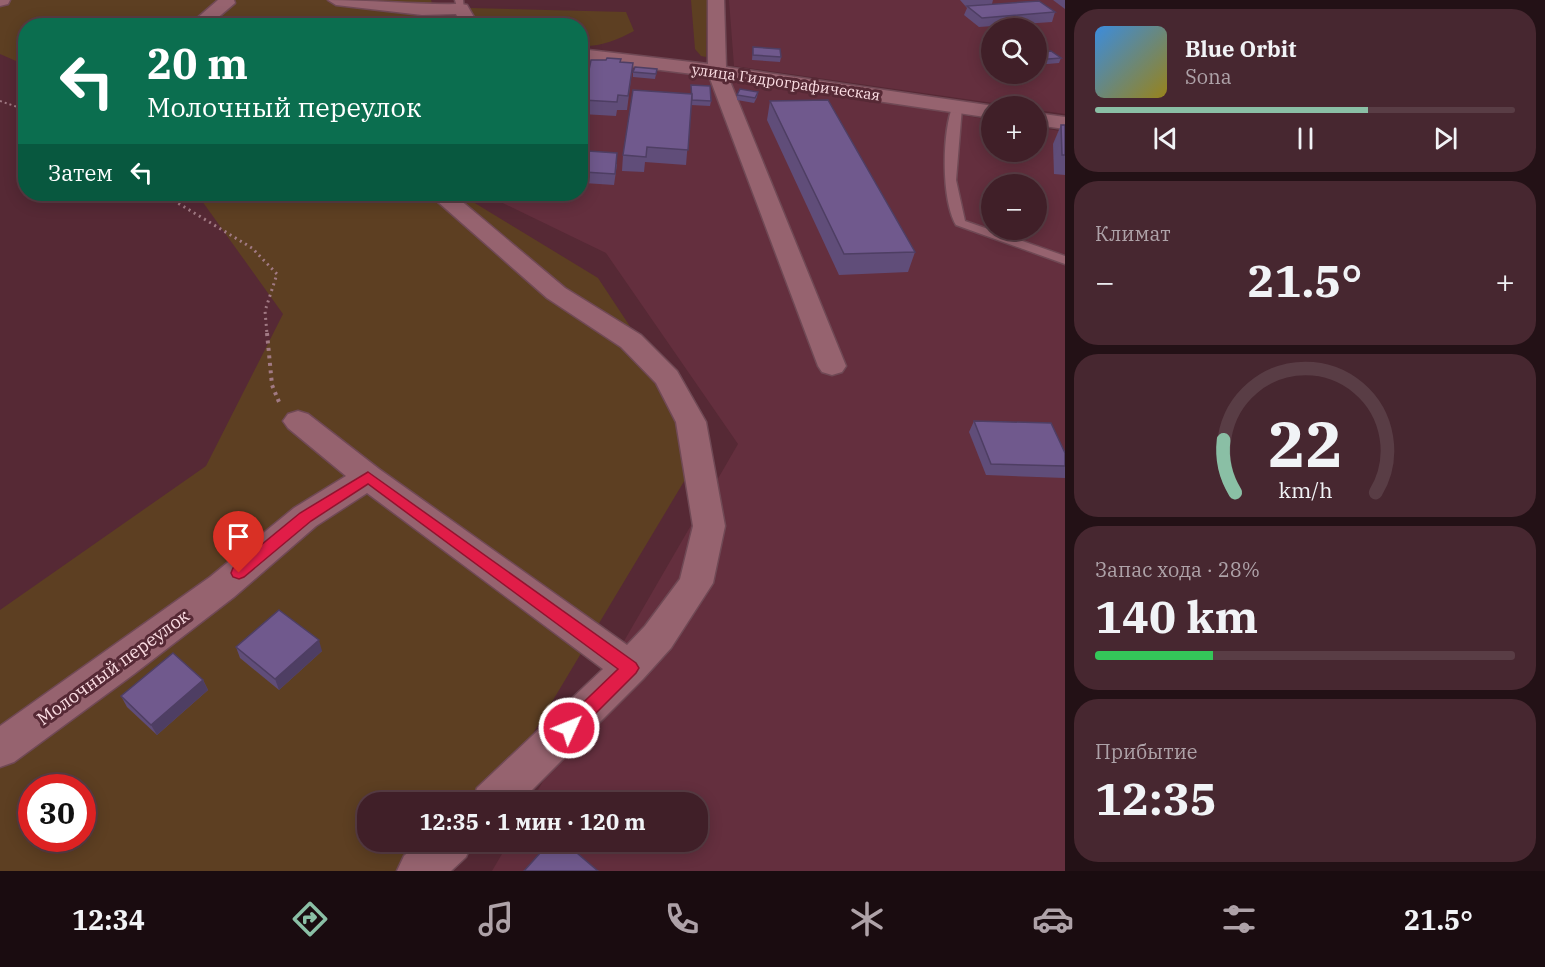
<!DOCTYPE html>
<html lang="ru">
<meta charset="utf-8">
<style>
body{margin:0;font-family:"IBM Plex Serif",serif;background:#472730;color:#f1f3f6;height:100vh;display:flex;flex-direction:column;font-size:22px;white-space:nowrap}
*{box-sizing:border-box;margin:0}
p{font-size:20px;color:#aea2a8}
.icon{flex:none;width:33px;height:33px;fill:none;stroke:currentColor;stroke-width:2;stroke-linecap:round;stroke-linejoin:round}
.map{position:relative;flex:1;overflow:hidden}
.side{display:flex;flex-direction:column;gap:9px;padding:9px;background:#231116;width:480px}
.side>*{flex:none}
.banner{position:absolute;left:18px;top:18px;width:570px;height:183px;border-radius:24px;box-shadow:0 3px 15px #0003,0 0 0 2px #593d45;background:#0b6e4f;color:#fff;overflow:hidden}
.tools{position:absolute;left:981px;top:18px;display:grid;gap:12px}
.tools a{display:grid;place-items:center;width:66px;height:66px;border-radius:50%;background:#401f28;box-shadow:0 3px 15px #0003,0 0 0 2px #593d45;font-size:30px}
.speed{position:absolute;left:18px;top:774px;display:flex;gap:12px;font-size:30px;font-weight:700;text-align:center}
.speed>*{display:grid;place-content:center;width:78px;height:78px;border-radius:50%;background:#401f28;box-shadow:0 3px 15px #0003,0 0 0 2px #593d45;line-height:1}
.speed .limit{border:9px solid #d22;background:#fff;color:#111}
.pin{position:absolute;display:grid;place-items:center;width:51px;height:51px;color:#fff;margin:-62px -26px;border-radius:50% 50% 50% 0;rotate:-45deg;box-shadow:0 0 6px #0007}
.pin .icon{rotate:45deg}
.me{position:absolute;width:66px;margin:-33px;rotate:46deg;stroke-linejoin:round;filter:drop-shadow(0 0 4px #0008)}
.turn{display:flex;align-items:center;gap:21px;height:126px;padding:0 30px;font-size:27px}
.turn .icon{width:78px;height:78px;stroke-width:2.5}
.turn b{display:block;font-size:42px;line-height:51px}
.then{display:flex;align-items:center;height:57px;padding:0 30px;background:#0003;gap:12px;font-size:22px}
.big{font-size:45px;font-weight:700;line-height:1.1}
.side .card{flex:1;display:flex;flex-direction:column;justify-content:center;gap:9px;min-width:0;padding:0 21px;border-radius:24px;background:#472730}
.side .dial{align-items:center;gap:0}
.dial svg{height:156px;overflow:visible;fill:none;stroke:#593d45;stroke-width:7;stroke-linecap:round;text-anchor:middle}
.dial text{fill:#f1f3f6;stroke:none}
.song{display:flex;align-items:center;gap:18px}
.cover{width:72px;height:72px;border-radius:9px;background:linear-gradient(135deg,hsl(210 70% 55%),hsl(50 70% 35%))}
.played{height:6px;border-radius:3px;background:linear-gradient(90deg,#8abfa5 65%,#593d45 65%)}
.keys{display:flex;justify-content:space-around;direction:ltr}
.heat{display:flex;justify-content:space-between;align-items:center;font-size:33px;direction:ltr}
.charge{height:9px;border-radius:4px;background:linear-gradient(90deg,#34c759 28%,#593d45 0)}
.trip{position:absolute;left:357px;top:792px;width:351px;height:60px;border-radius:24px;background:#401f28;box-shadow:0 3px 15px #0003,0 0 0 2px #593d45;font-weight:700;line-height:60px;text-align:center}
.dock{display:flex;height:96px;justify-content:space-around;align-items:center;background:#1a0c10;color:#aea2a8}
.dock .icon{width:42px;height:42px}
.dock .current{color:#8abfa5}
.dock b{font-size:27px;color:#f1f3f6}
main{display:flex;flex:1;min-height:0}
.map>svg:first-child{display:block}
</style>
<main>
<div class="map">
<svg width="1065" height="871" viewBox="0 0 1065 871">
<rect width="100%" height="100%" fill="#562935"/>
<!-- built -->
<g fill="#642f3e" fill-rule="evenodd">
<path d="M729 0H1065V114L1037 110 1036 106H1014L734 66ZM992 28H1036V74H992Z"/>
<path d="M581 59 707 73 991 120 992 152H1036L1037 127 1065 132V871H492L509 842H698V802H531L738 444 606 253 484 194H580ZM992 184H1036V230H992Z"/>
</g>
<!-- green -->
<g fill="#5d3f22" fill-rule="evenodd">
<path d="M0 0H431L438 22 434 26H26L25 65 0 54Z"/>
<path d="M691 0H707L706 57 701 56 695 49Z"/>
<path d="M470 8 626 12 634 31C617 40 600 47 581 46L580 26 483 25 472 15Z"/>
<path d="M197 194H460L598 278 707 443 492 802H368V842H468L451 871H0V610L206 466 283 314ZM32 788H82V838H32Z"/>
</g>
<g fill="none" stroke-linecap="round" stroke-linejoin="round">
<defs>
<g id="service">
<path d="M455 0H463L464 11H458Z"/>
<path d="M953 105 962 107 956 180 965 221 1065 256V264L956 225C941 199 942 132 953 105Z"/>
</g>
<g id="minor">
<path d="M0 0H10L8 4 0 6Z"/>
<path d="M218 0H234L235 3 208 26H188Z"/>
<path d="M328 0C372 0 416 5 461 4L467 5 479 26H462L456 14 422 15 336 5Z"/>
<path d="M708 0H724L726 67 994 106H992V118L729 79 846 366 842 372 832 375 822 372 818 366 709 76 580 60V49L708 64Z"/>
<path d="M1036 113 1065 117V129L1036 125Z"/>
<path d="M429 194H453L565 288 641 335 677 371 706 422 725 526 713 583 671 648 643 679 520 802H472L477 788 603 669 367 493 316 526 234 597 134 674 14 762 0 767V726L210 577 294 508 346 476 288 428 283 421 288 414 298 411 308 414 379 469 627 645 645 626 680 579 693 526 676 422 656 383 621 347 547 298Z"/>
<path d="M420 842H472L466 857 451 871H397L404 856Z"/>
</g>
</defs>
<!-- service casing -->
<use href="#service" stroke="#704955" stroke-width="3"/>
<!-- minor casing -->
<use href="#minor" stroke="#704955" stroke-width="3"/>
<!-- path-far2 -->
<path stroke="#a17a84" stroke-width="2" stroke-dasharray="2 3" stroke-linecap="butt" d="M0 101 26 110"/>
<!-- path-far1 -->
<path stroke="#a17a84" stroke-width="3" stroke-dasharray="2 4" stroke-linecap="butt" d="M163 194 252 248 277 274 265 311 267 334"/>
<!-- path -->
<path stroke="#a17a84" stroke-width="4" stroke-dasharray="3 4.5" stroke-linecap="butt" d="M267 333 272 385 279 402"/>
<!-- service -->
<use href="#service" fill="#96636f" fill-rule="evenodd"/>
<!-- minor -->
<use href="#minor" fill="#96636f" fill-rule="evenodd"/>
</g>
<!-- wall -->
<g fill="#604d79">
<path d="M960 0H993L992 4 1055 12 1052 22 979 27 964 15 967 8Z"/>
<path d="M1053 0H1065V9Z"/>
<path d="M753 47 781 57 780 62 752 60Z"/>
<path d="M1036 52 1061 58 1059 63 1036 65Z"/>
<path d="M621 63H633L627 110H617L616 116 582 114 583 100Z"/>
<path d="M657 69 655 79 633 77V72Z"/>
<path d="M691 85 711 101 710 106 691 105 686 165 645 162 644 172 622 171 623 155 691 94Z"/>
<path d="M758 92 757 97 754 103 737 100V95Z"/>
<path d="M770 101 915 252 908 272 839 275 767 120Z"/>
<path d="M1061 125H1065V175L1054 174 1053 144Z"/>
<path d="M617 164 614 185 584 183V172Z"/>
<path d="M974 421 1065 453V478L986 475 969 432Z"/>
<path d="M236 647 322 651 279 690 240 658Z"/>
<path d="M203 680 208 690 157 735 127 707 121 696Z"/>
</g>
<!-- shaded-wall -->
<g fill="#4e3e63">
<path d="M319 640 322 651 279 690 275 679Z"/>
<path d="M203 680 208 690 157 735 151 725Z"/>
</g>
<!-- building -->
<g fill="#70598d" stroke="#4e3e63" stroke-width="1.5">
<path d="M1039 1 1055 12 982 18 967 6Z"/>
<path d="M753 47 780 49 781 57 753 55Z"/>
<path d="M1051 51 1061 58 1036 60V52Z"/>
<path d="M607 58 621 59 620 62 633 63 628 96 618 95 617 102 583 100 591 60H606Z"/>
<path d="M635 67 657 69 656 74 633 72Z"/>
<path d="M691 85 710 86 711 101 692 100Z"/>
<path d="M740 89 758 92 755 98 737 95Z"/>
<path d="M633 90 692 94 688 150 647 147 646 157 623 155Z"/>
<path d="M828 100 915 252 844 254 770 101Z"/>
<path d="M1061 125H1065V155H1062Z"/>
<path d="M588 151 617 153 615 174 584 172Z"/>
<path d="M974 421 1051 423 1065 453V466L991 464Z"/>
<path d="M279 610 319 640 275 679 236 647Z"/>
<path d="M173 653 203 680 151 725 121 696Z"/>
<path d="M550 842H564L598 871H524Z"/>
</g>
<!-- route -->
<path fill="#e11d48" stroke="#92132f" stroke-width="1.5" d="M368 472 636 663 639 668 636 673 575 734 569 736 563 734 560 728 563 722 618 669 368 484 311 521 244 577 239 579 233 577 231 573 233 568 300 513Z"/>
<g text-anchor="middle" dominant-baseline="central" stroke-width="6" stroke-linejoin="round" paint-order="stroke">
<!-- far-street labels -->
<g font-size="15" fill="#fcdee4" stroke="#562935">
<text transform="translate(786 82) rotate(8)">улица Гидрографическая</text>
</g>
<!-- street labels -->
<g font-size="18" fill="#fcdee4" stroke="#562935">
<text transform="translate(113 667) rotate(-36)">Молочный переулок</text>
</g>
</g>
</svg>
<div class="tools">
<a><svg class="icon" aria-label="search" viewBox="0 0 24 24"><circle cx="10" cy="10" r="6"/><path d="M15 15l6 6"/></svg></a>
<a>+</a>
<a>−</a>
</div>
<div class="speed"><div class="limit">30</div></div>
<div class="pin" style="left:239px;top:573px;background:#d93025"><svg class="icon" aria-label="arrive" viewBox="0 0 24 24"><path d="M6 21V4h12l-3 4 3 4H6"/></svg></div>
<svg class="me" style="left:569px;top:728px" viewBox="-20 -20 40 40"><circle r="17" fill="#e11d48" stroke="#fff" stroke-width="3"/><path d="M0-11L8 9 0 5-8 9z" fill="#fff"/></svg>
<div class="trip">12:35 · 1 мин · 120 m</div>
<div class="banner">
<div class="turn"><svg class="icon" aria-label="left" viewBox="0 0 24 24"><path d="M17 20v-9H6M10 6l-5 5 5 5"/></svg><div><b>20 m</b>Молочный переулок</div></div>
<div class="then">Затем<svg class="icon" aria-label="left" viewBox="0 0 24 24"><path d="M17 20v-9H6M10 6l-5 5 5 5"/></svg></div>
</div>
</div>
<section class="side">
<div class="card">
<div class="song"><i class="cover"></i><div><b>Blue Orbit</b><p>Sona</p></div></div>
<div class="played"></div>
<div class="keys"><svg class="icon" aria-label="previous" viewBox="0 0 24 24"><path d="M18 5L8 12l10 7zM5 5v14"/></svg><svg class="icon" aria-label="pause" viewBox="0 0 24 24"><path d="M8 5v14M16 5v14"/></svg><svg class="icon" aria-label="next" viewBox="0 0 24 24"><path d="M6 5l10 7-10 7zM19 5v14"/></svg></div>
</div>
<div class="card"><p>Климат</p>
<div class="heat"><a>−</a><b class="big">21.5°</b><a>+</a></div>
</div>
<div class="card dial"><svg viewBox="0 0 100 80">
<path d="M14 69A42 42 0 1 1 86 69"/>
<path d="M14 69A42 42 0 0 1 8 42" stroke="#8abfa5"/>
<text x="50" y="56" font-size="32" font-weight="700">22</text>
<text x="50" y="72" font-size="11">km/h</text>
</svg></div>
<div class="card"><p>Запас хода · 28%</p><b class="big">140 km</b><div class="charge"></div></div>
<div class="card"><p>Прибытие</p><b class="big">12:35</b></div>
</section>
</main>
<nav class="dock">
<b>12:34</b>
<svg class="icon current" aria-label="directions" viewBox="0 0 24 24"><path d="M12 3l9 9-9 9-9-9zM9 14v-3h6M13 9l2 2-2 2"/></svg>
<svg class="icon" aria-label="music" viewBox="0 0 24 24"><path d="M9 18V5l10-2v13"/><circle cx="6" cy="18" r="3"/><circle cx="16" cy="16" r="3"/></svg>
<svg class="icon" aria-label="phone" viewBox="0 0 24 24"><path d="M5 4h4l2 5-3 2q2 4 5 5l2-3 5 2v4C11 20 4 13 5 4z"/></svg>
<svg class="icon" aria-label="climate" viewBox="0 0 24 24"><path d="M12 3v18M4 7l16 10M4 17L20 7"/></svg>
<svg class="icon" aria-label="car" viewBox="0 0 24 24"><path d="M5 17H2v-5l4-1 3-4h7l3 4 3 1v5h-3M9 17h6M6 11h13"/><circle cx="7" cy="17" r="2"/><circle cx="17" cy="17" r="2"/></svg>
<svg class="icon" aria-label="filters" viewBox="0 0 24 24"><path d="M4 7h16M4 17h16"/><circle cx="9" cy="7" r="2"/><circle cx="15" cy="17" r="2"/></svg>
<b>21.5°</b>
</nav>
